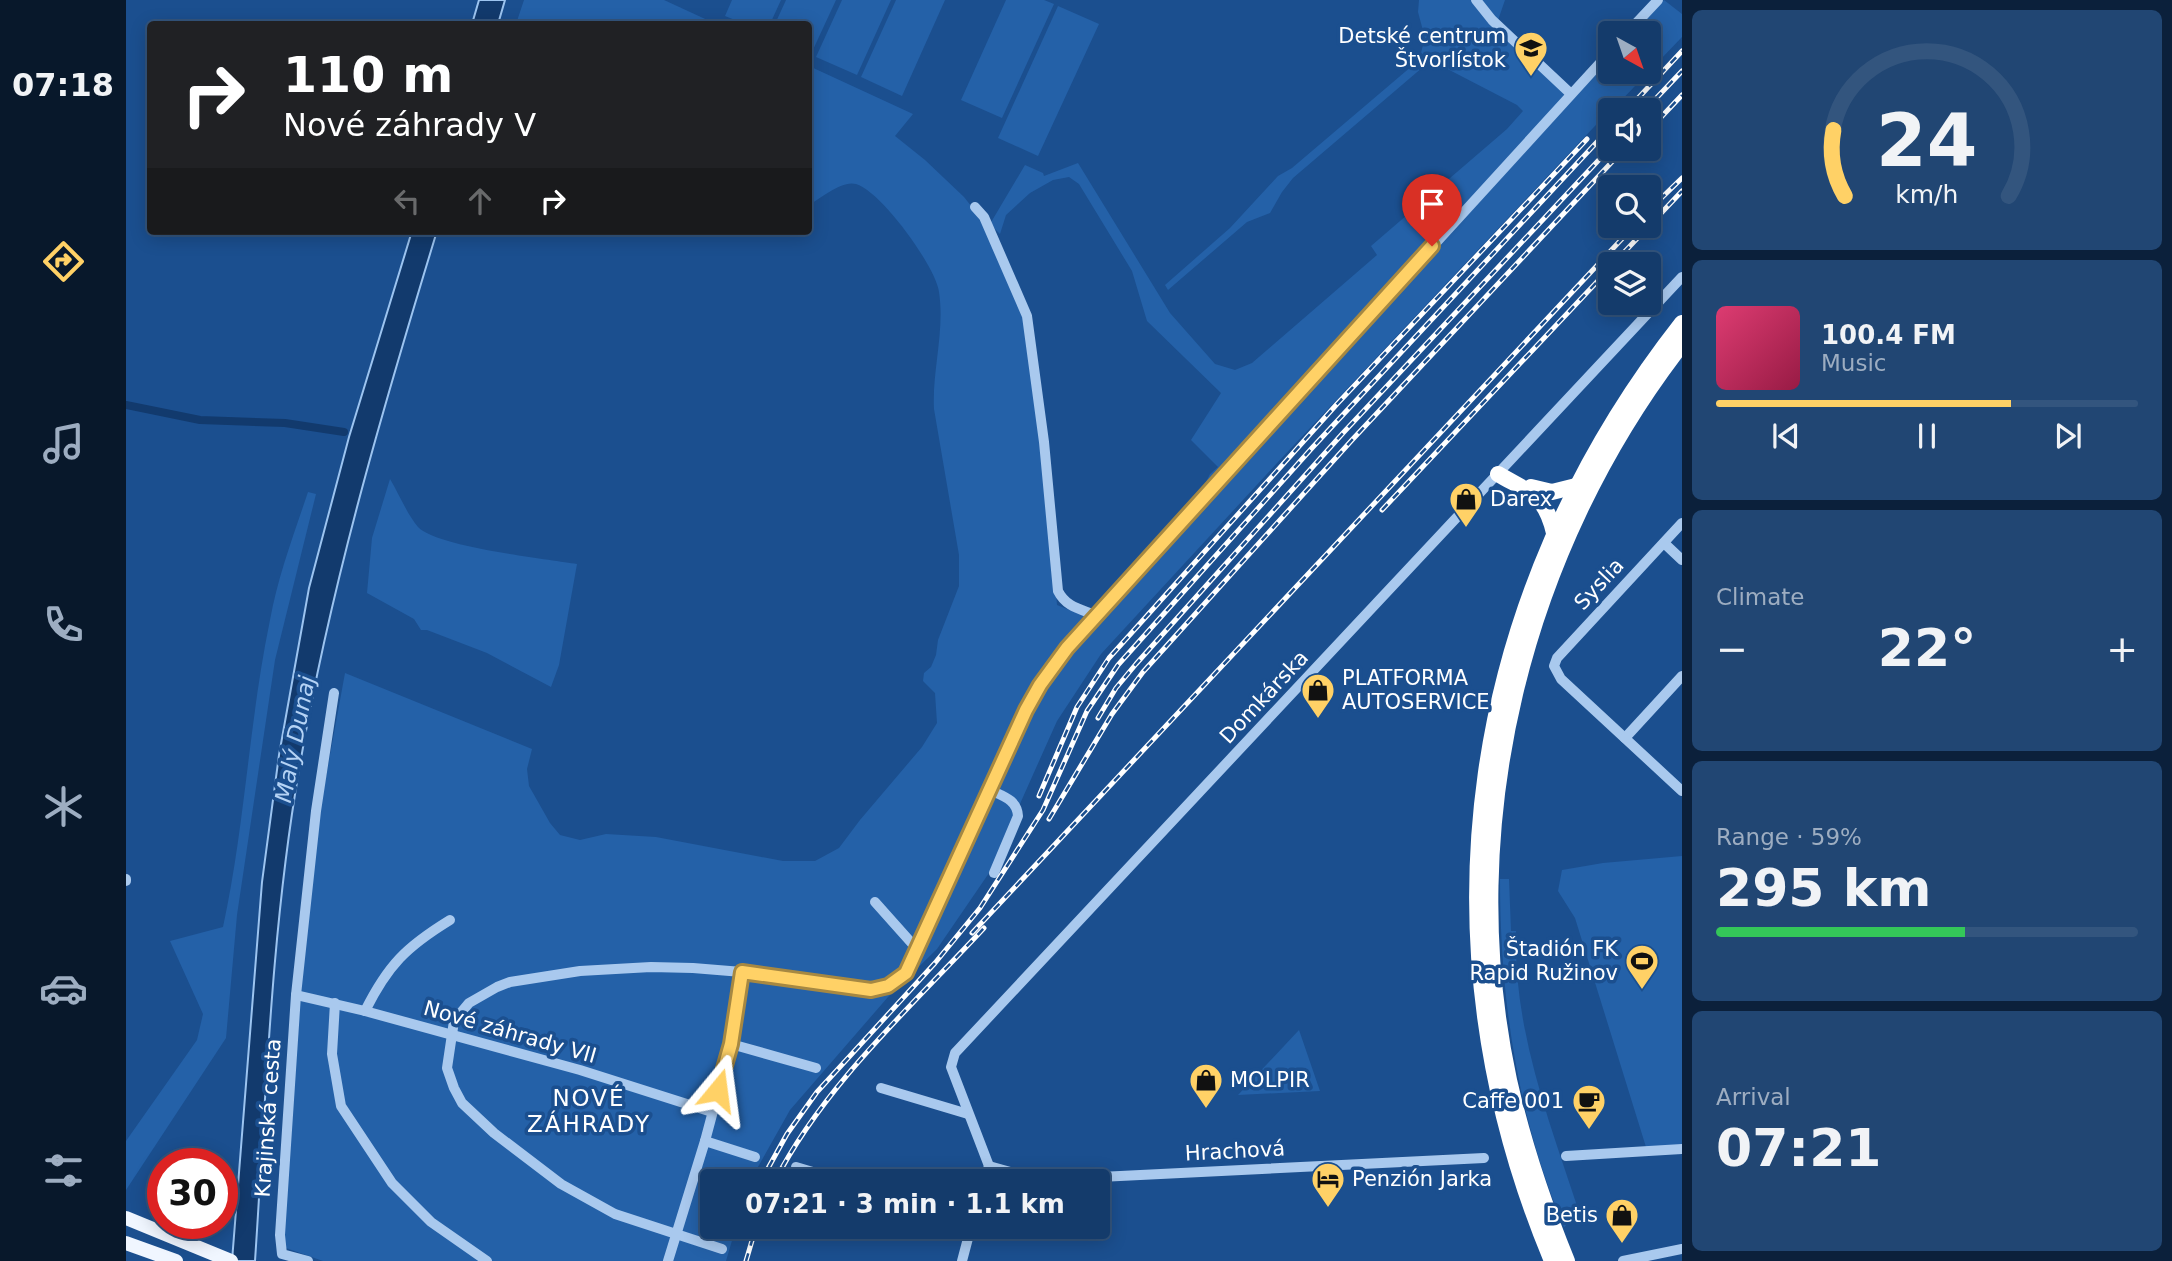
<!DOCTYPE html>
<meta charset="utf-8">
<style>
body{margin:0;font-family:"DejaVu Sans",sans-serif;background:#214673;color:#f1f3f6;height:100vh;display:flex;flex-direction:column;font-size:26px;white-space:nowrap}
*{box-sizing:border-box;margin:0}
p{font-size:23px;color:#9dadc1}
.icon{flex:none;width:38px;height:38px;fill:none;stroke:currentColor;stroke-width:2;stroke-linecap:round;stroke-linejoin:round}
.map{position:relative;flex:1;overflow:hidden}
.drawer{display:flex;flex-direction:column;gap:10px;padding:10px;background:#0b203b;width:490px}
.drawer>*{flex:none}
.banner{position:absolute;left:21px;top:21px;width:665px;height:214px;border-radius:7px;box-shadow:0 4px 18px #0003,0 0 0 2px #33557e;background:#202124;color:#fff;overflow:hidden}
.needle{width:46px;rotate:140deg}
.fabs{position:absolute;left:1472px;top:21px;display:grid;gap:14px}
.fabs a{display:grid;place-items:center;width:63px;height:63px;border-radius:7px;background:#143b6b;box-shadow:0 4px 18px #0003,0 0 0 2px #33557e;font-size:35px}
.speed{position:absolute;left:21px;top:1148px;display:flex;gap:14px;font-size:35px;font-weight:700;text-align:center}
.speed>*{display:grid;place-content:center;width:91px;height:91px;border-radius:50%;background:#143b6b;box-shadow:0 4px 18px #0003,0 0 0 2px #33557e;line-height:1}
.speed .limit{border:10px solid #d22;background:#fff;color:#111}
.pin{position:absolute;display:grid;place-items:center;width:60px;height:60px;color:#fff;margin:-72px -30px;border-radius:50% 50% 50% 0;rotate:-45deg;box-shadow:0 0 7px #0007}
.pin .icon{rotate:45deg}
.me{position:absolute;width:77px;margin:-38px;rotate:16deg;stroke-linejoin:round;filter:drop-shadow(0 0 5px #0008)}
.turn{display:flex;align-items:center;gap:24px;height:147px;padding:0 21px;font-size:32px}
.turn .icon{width:91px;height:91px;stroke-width:2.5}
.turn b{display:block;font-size:49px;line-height:60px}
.lanes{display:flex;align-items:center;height:66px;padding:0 21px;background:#0003;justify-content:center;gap:35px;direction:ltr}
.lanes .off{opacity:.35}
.big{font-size:52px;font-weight:700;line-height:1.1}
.drawer .card{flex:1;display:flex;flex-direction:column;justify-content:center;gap:10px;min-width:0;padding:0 24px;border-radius:10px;background:#214673}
.drawer .dial{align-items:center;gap:0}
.dial svg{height:182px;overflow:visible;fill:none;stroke:#33557e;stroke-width:7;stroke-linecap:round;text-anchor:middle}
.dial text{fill:#f1f3f6;stroke:none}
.song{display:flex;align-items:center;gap:21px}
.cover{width:84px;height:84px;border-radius:10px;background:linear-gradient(135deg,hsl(340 70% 55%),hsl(340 70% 35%))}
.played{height:7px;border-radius:4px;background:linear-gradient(90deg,#ffd166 70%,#33557e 70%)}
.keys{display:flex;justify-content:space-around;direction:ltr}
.heat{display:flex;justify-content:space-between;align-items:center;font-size:38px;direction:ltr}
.charge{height:10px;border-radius:5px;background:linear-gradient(90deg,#34c759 59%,#33557e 0)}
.trip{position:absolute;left:574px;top:1169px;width:410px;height:70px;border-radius:7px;background:#143b6b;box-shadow:0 4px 18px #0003,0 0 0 2px #33557e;font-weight:700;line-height:70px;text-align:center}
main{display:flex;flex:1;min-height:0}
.tab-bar{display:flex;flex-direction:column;width:126px;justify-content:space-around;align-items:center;background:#08182b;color:#9dadc1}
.tab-bar .icon{width:49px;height:49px}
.tab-bar .on{color:#ffd166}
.tab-bar b{font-size:32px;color:#f1f3f6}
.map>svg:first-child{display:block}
</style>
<main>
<nav class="tab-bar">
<b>07:18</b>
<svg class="icon on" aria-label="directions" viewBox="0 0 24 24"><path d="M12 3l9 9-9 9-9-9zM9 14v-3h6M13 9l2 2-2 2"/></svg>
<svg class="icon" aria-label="music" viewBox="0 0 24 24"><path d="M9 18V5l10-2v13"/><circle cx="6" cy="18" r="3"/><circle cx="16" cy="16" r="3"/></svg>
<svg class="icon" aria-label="phone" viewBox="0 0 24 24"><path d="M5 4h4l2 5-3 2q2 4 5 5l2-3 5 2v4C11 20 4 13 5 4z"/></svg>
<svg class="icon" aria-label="climate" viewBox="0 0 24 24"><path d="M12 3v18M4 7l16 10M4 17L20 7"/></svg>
<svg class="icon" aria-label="car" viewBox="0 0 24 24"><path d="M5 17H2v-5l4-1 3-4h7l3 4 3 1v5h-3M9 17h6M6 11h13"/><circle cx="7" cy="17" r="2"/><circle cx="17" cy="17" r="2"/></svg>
<svg class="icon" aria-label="filters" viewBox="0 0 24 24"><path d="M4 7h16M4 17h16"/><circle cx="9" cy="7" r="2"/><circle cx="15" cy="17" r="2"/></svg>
</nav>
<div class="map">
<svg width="1556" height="1261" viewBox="0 0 1556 1261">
<rect width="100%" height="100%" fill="#1b4f8f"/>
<!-- green -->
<g fill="#2461a8">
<path d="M398 0H538L590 24H390Z"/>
<path d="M606 0H655L644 24H619L599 16Z"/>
<path d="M660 0H710L685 54 683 53 682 24H649Z"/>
<path d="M716 0H765L731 75 690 57Z"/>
<path d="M770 0H819L776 96 735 77Z"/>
<path d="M880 0H918L928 4 876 118 835 100Z"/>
<path d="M1293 0H1379L1369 29 1440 96 1077 488 1084 474 1092 467 1065 440 1095 393 1021 321 1006 271 953 184 943 177 927 180 904 193 880 215 874 234 864 224 899 165 917 173 918 176 952 163 1044 313 1089 364 1109 370 1126 363 1251 255 1245 246 1381 129 1397 111 1391 105 1308 62 1297 67 1167 178 1156 192 1144 213 1121 222 1042 290 1039 285 1104 228 1152 176 1166 168 1293 60 1299 38 1292 12Z"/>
<path d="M1538 0 1556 14V37L1486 110H1484L1152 462 975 654 931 721 863 873 811 949 762 997 664 1110 624 1181H586V1227H610L600 1261H197L157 1247 176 975 191 826 219 673 406 749 401 769 403 786 424 823 434 835 454 840 480 834 530 837 657 861H689L713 848 734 820 796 747 811 723 809 693 797 681 798 673 805 667 810 655 812 640 833 586V555L808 409C806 371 819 331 813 292 810 267 755 191 730 184 716 180 695 198 683 205V66L787 114 769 136 799 160 838 197 857 221 897 316 923 509 931 605 969 620 1484 59V72H1522V33H1508Z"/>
<path d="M932 6 973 24 912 156 872 138Z"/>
<path d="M264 479C273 494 281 514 292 527 311 547 420 559 451 564L433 665 425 687 361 653 301 630H295L288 619 241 593 246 538Z"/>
<path d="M182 492 190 494 149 660 111 915 100 1038 0 1190V1141L71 1040 77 1014 44 941 97 927C119 826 123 721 144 620 152 576 168 534 182 492Z"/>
<path d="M1556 856V1145L1520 1147 1449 918 1432 891 1436 870 1477 863Z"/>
<path d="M1374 879H1383L1385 931H1390C1387 1030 1424 1123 1454 1215L1438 1227C1391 1116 1374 998 1374 879Z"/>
<path d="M1173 1030 1194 1091 1112 1095Z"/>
</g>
<!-- water -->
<g fill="#123a6d" stroke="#9cc4f0" stroke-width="2">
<path d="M353 0H379L372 24H346Z"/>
<path d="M286 231H311C257 408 204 587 173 770 145 932 140 1097 129 1261H106L136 882 153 755 183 588 223 437Z"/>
</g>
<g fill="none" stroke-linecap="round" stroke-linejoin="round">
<!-- canal -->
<path stroke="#123a6d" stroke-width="8" d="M0 405 74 420 159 423 218 432"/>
<!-- minor -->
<g stroke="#a9c9ee" stroke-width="10">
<path d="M1350 0 1366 20 1445 94"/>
<path d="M1501 33 1532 0"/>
<path d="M849 207 858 217 901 316 918 442 932 591C940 607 954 609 969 615"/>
<path d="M1556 523 1431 658 1428 666 1435 679 1556 791"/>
<path d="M1538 543 1556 560"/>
<path d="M1499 738 1556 676"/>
<path d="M862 789C876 796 891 799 892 816L868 873"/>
<path d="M0 879V881"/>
<path d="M749 902 790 948"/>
<path d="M170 995 239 1011 454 1070 586 1112"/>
<path d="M209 1003 206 1054 215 1106 266 1183 305 1222 361 1261"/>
<path d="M239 1011C262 965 280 947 324 920"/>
<path d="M605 1044 690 1068"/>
<path d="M755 1088 842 1114"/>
<path d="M579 1141 629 1157"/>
<path d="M1440 1156 1556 1149"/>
<path d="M863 1166 825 1067 829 1053 1556 277"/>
<path d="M863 1166 913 1180 1358 1158"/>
<path d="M670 1167 717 1181"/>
<path d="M858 1181 863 1166"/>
<path d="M596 1249 489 1214 435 1184 368 1133 336 1103 328 1088 321 1068 328 1021 343 1003 371 987 384 982 454 971 525 967 567 968 616 972 736 990 751 989 769 982 784 966 811 900 900 710 914 685 941 647 1484 52"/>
<path d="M182 1261 156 1254 154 1235 170 995 190 811 208 693"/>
<path d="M542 1261 579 1141 605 1044 616 972"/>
<path d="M836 1261 845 1227"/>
<path d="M1497 1261 1556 1249"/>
</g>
<!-- major -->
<g stroke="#f0f6ff" stroke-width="14">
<path d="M0 1218 105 1261"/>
<path d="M0 1243 50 1261"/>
</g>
<!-- highway -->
<g stroke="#fff" stroke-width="16">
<path d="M1372 474C1404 493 1419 494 1428 533"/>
<path d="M1405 487 1426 492 1450 486"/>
<path d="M1426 1261C1291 939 1341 597 1556 323"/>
<path d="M1441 1261C1417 1202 1397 1142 1383 1080 1328 824 1397 549 1556 344"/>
</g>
<defs>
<g id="rail">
<path d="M1501 110 1556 51"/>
<path d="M1519 110 1556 71"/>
<path d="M1522 131 1556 95"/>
<path d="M1522 211 1556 178"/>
<path d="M1487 264 1556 191"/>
<path d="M1256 510 1484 268"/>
<path d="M972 718 990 688 1010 664 1217 433 1484 148"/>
<path d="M913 796 951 707 983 658 1211 404 1461 139"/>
<path d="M923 819 986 714 1017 672 1226 440 1498 149"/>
<path d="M846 933 1508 226"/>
<path d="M635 1181 661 1134 691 1092 809 963 854 908 917 810 961 711 992 665 1186 448 1484 128"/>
<path d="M649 1181C698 1085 785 1007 858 928"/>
<path d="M620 1261 630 1227"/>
</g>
</defs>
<!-- rail casing -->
<use href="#rail" stroke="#fff" stroke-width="5"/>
<!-- rail -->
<use href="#rail" stroke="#1b4f8f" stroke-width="2.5" stroke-dasharray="8" stroke-linecap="butt"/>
</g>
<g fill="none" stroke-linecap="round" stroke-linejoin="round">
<defs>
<path id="route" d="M592 1090 605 1044 616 972 745 990 762 986 780 973 900 710 914 685 941 648 1306 246"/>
</defs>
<!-- route casing -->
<use href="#route" stroke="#a68842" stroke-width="18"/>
<!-- route -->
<use href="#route" stroke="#ffd166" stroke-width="12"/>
</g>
<!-- icons -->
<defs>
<symbol id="school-pin" viewBox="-11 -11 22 30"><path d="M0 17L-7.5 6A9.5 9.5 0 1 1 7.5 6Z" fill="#ffd166" stroke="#1b4f8f"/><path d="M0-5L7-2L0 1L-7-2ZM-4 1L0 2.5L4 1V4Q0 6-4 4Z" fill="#111"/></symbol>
<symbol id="shop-pin" viewBox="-11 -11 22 30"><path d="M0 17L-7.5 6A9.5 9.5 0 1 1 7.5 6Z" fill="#ffd166" stroke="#1b4f8f"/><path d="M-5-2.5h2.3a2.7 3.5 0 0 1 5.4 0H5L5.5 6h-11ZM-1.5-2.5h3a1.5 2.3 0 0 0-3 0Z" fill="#111"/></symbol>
<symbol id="stadium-pin" viewBox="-11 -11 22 30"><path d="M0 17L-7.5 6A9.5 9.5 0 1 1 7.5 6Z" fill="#ffd166" stroke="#1b4f8f"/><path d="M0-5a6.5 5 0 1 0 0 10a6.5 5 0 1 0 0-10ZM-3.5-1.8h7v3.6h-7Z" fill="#111"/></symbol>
<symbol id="cafe-pin" viewBox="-11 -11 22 30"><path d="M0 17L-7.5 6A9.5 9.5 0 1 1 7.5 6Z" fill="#ffd166" stroke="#1b4f8f"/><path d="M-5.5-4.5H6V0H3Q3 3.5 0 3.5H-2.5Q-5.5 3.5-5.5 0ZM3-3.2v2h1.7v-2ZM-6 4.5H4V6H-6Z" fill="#111"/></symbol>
<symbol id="hotel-pin" viewBox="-11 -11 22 30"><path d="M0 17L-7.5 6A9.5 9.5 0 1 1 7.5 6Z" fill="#ffd166" stroke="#1b4f8f"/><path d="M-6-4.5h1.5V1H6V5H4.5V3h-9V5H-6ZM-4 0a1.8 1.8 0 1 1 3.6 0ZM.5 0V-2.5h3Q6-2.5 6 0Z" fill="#111"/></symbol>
</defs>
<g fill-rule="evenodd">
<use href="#school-pin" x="1386" y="29" width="38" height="52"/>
<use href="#shop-pin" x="1321" y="480" width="38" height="52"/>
<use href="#shop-pin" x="1173" y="671" width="38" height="52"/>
<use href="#stadium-pin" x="1497" y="942" width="38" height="52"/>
<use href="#shop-pin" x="1061" y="1061" width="38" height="52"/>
<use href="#cafe-pin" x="1444" y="1082" width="38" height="52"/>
<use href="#hotel-pin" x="1183" y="1160" width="38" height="52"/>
<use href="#shop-pin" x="1477" y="1196" width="38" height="52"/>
</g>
<g text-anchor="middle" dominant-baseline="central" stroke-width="7" stroke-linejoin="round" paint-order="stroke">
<!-- poi labels -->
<g font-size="21" fill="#fff" stroke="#1b4f8f" text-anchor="end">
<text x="1380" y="36">Detské centrum<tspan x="1380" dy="24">Štvorlístok</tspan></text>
<text x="1364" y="499" text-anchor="start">Darex</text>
<text x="1216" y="678" text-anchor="start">PLATFORMA<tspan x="1216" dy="24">AUTOSERVICE</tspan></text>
<text x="1492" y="949">Štadión FK<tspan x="1492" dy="24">Rapid Ružinov</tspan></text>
<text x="1104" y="1080" text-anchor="start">MOLPIR</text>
<text x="1438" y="1101">Caffe 001</text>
<text x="1226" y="1179" text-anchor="start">Penzión Jarka</text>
<text x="1472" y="1215">Betis</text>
</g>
<!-- street labels -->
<g font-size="21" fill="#fff" stroke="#1b4f8f">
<text transform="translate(1473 584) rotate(-47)">Syslia</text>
<text transform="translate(1138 697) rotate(-47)">Domkárska</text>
<text transform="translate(384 1032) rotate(16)">Nové záhrady VII</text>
<text transform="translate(142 1118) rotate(-86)">Krajinská cesta</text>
<text transform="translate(1109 1151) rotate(-3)">Hrachová</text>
</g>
<!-- water labels -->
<g font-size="23" font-style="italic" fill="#b5d3f5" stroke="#1b4f8f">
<text transform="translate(169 739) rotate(-79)">Malý Dunaj</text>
</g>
<!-- neighbourhood labels -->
<g font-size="23" letter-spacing="2" fill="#fff" stroke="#1b4f8f">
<text x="463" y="1098">NOVÉ<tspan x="463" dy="26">ZÁHRADY</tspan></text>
</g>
</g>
</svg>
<div class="fabs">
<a><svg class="needle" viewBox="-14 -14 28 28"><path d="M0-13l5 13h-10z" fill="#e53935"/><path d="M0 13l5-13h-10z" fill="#9dadc1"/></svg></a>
<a><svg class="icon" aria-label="sound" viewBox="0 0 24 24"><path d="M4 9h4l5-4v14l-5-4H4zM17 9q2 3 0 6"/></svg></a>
<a><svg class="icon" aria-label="search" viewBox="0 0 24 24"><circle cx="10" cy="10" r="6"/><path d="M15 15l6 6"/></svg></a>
<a><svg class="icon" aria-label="layers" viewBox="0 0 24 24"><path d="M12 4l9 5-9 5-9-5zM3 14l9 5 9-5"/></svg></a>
</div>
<div class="speed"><div class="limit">30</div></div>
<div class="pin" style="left:1306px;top:246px;background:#d93025"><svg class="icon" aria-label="arrive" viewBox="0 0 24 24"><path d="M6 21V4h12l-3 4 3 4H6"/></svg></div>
<svg class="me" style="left:592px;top:1090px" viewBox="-20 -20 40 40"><path d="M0-17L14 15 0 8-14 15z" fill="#ffd166" stroke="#fff" stroke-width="4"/></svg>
<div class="trip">07:21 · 3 min · 1.1 km</div>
<div class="banner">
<div class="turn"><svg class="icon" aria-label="right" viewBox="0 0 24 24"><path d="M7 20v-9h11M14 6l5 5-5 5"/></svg><div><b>110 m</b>Nové záhrady V</div></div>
<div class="lanes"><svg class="icon off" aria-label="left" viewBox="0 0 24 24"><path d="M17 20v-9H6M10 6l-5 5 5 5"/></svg><svg class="icon off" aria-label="ahead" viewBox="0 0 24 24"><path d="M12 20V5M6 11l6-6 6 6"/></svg><svg class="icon" aria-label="right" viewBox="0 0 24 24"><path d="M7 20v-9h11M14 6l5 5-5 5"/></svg></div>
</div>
</div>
<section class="drawer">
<div class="card dial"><svg viewBox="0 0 100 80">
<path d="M14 69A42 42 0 1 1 86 69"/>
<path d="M14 69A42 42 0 0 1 9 40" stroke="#ffd166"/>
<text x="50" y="56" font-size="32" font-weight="700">24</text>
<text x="50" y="72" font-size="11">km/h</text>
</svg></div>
<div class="card">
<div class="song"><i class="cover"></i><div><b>100.4 FM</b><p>Music</p></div></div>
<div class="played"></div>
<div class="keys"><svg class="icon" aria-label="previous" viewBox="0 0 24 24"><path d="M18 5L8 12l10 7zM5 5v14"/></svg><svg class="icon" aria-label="pause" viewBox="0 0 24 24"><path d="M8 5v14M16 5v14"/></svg><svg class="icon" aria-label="next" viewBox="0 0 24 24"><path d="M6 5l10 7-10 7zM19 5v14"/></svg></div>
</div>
<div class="card"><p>Climate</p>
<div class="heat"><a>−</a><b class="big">22°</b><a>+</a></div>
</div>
<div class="card"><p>Range · 59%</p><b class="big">295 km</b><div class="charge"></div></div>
<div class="card"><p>Arrival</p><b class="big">07:21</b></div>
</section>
</main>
